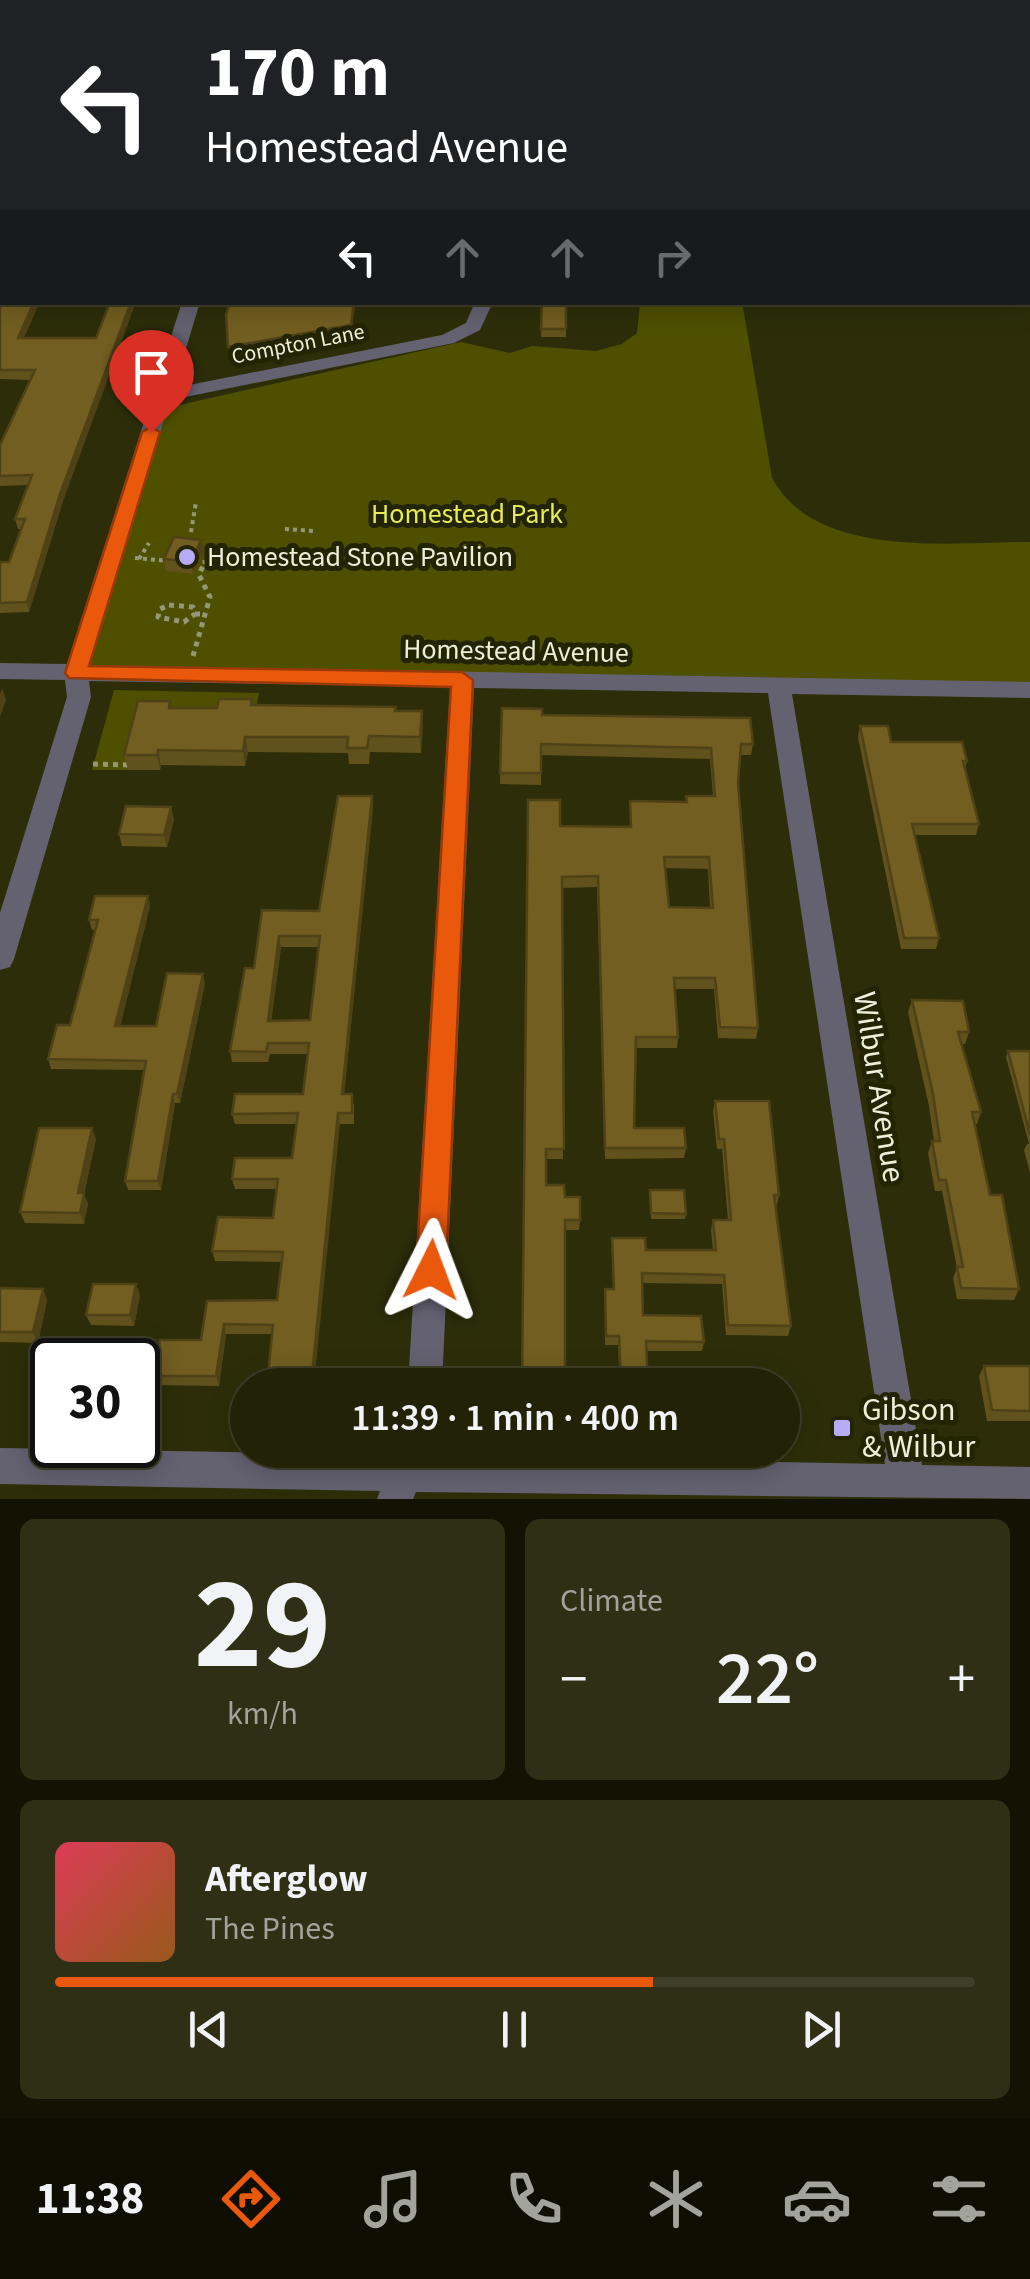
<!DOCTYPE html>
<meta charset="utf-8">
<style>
body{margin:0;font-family:"Source Sans 3",sans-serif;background:#2e2f15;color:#f1f3f6;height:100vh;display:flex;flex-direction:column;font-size:38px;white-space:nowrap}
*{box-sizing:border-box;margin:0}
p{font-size:32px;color:#a2a49b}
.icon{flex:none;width:55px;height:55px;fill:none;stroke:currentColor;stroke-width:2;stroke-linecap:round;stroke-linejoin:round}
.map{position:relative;height:1499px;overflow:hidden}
.details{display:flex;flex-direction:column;gap:20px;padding:20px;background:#131304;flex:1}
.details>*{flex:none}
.top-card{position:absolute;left:0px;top:0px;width:1030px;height:305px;box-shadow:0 5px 25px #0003,0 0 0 2px #3f3f28;background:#202124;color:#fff;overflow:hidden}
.speed{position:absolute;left:30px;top:1338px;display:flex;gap:20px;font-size:50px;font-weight:700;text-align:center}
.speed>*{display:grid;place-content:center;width:130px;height:130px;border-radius:50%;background:#222207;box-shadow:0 5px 25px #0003,0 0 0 2px #3f3f28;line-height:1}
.speed .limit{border:5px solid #111;border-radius:15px;background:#fff;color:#111}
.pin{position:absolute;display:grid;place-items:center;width:85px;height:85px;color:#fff;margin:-102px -42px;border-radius:50% 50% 50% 0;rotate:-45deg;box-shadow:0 0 10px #0007}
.pin .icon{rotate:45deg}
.me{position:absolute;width:110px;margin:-55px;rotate:3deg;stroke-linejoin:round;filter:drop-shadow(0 0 8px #0008)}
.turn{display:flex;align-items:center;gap:35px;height:210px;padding:0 40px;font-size:45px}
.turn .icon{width:130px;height:130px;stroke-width:2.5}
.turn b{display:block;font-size:70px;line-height:85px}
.lanes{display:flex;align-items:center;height:95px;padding:0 40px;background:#0003;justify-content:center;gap:50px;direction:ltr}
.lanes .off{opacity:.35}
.big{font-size:75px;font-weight:600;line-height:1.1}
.details .tile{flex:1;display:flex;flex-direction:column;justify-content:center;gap:15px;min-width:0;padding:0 35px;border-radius:15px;background:#2e2f15}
.details .dial{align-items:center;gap:0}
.dial b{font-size:130px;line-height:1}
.song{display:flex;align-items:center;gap:30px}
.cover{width:120px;height:120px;border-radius:15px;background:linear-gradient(135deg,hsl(350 70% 55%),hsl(30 70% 35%))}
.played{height:10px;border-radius:5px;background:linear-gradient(90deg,#ea580c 65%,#3f3f28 65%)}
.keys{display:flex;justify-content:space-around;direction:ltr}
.heat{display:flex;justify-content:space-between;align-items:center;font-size:55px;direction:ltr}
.details .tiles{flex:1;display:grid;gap:20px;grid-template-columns:1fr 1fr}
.tile:last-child{grid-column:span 2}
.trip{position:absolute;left:230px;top:1368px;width:570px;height:100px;border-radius:50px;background:#222207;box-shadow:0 5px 25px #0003,0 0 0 2px #3f3f28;font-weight:600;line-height:100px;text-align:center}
.menu{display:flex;height:160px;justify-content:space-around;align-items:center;background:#0e0e03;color:#a2a49b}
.menu .icon{width:70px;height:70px}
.menu .current{color:#ea580c}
.menu b{font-size:45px;color:#f1f3f6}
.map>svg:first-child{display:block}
</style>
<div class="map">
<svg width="1030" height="1499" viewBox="0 0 1030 1499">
<rect width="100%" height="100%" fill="#2d2e09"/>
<!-- green -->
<g fill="#4e5000">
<path d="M737 302 743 307 772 478C816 560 951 542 1030 542V690L76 673 166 408 461 342 510 353 532 346 596 351 622 344 637 333 640 303Z"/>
<path d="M114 690 259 693 255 714 142 716 128 770H92Z"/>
</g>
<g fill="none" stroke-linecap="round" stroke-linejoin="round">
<!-- path-far1 -->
<g stroke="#95977b" stroke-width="4" stroke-dasharray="4 4" stroke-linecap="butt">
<path d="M285 529 314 531"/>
<path d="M191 532 196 502"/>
<path d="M135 558 169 561"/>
<path d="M139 559 149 543"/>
<path d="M204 564 212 547"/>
</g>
<!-- path -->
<g stroke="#95977b" stroke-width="5" stroke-dasharray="5 5" stroke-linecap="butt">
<path d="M169 605 193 607 195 614 184 622 158 617 160 609Z"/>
<path d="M195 614H205"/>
<path d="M193 656 210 597 199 575 205 561"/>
<path d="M93 764 129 765"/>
</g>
<!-- minor -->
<g fill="#646271" fill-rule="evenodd">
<path d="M747 0H764L766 2H749Z"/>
<path d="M974 0H988L989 2H976Z"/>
<rect x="1028" y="87" width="2" height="13"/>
<path d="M2 137V150L0 151V138Z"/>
<path d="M1028 176 1030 177V190L1028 189Z"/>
<rect x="0" y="212" width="2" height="10"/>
<rect x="1028" y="216" width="2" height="10"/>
<path d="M182 302H200L174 388 442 335 466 323 475 302H493L480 330 454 343 170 400 90 665 1030 682V698L792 694 922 1465 1030 1467V1499L416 1492 413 1499H377L380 1491 0 1484V1448L395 1455 397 1450H433L431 1456 885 1464 768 693 474 688 442 1385H408L450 687 89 681 91 697 14 959 10 967 0 970V913L67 697 65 680 0 679V663L67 664Z"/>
</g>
</g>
<!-- wall -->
<g fill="#61511c" fill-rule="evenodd">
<path d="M0 225 24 338H96L62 504 29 612 0 613V562H9L22 529H18L15 519 28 485 0 486V445L30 380 0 379Z"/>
<rect x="1028" y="227" width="2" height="70"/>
<path d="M542 302H566V337H541Z"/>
<path d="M204 552 193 574 166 571 164 559Z"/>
<path d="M254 705 422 711 421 753 370 752 369 764H349L348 753 248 752 245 766 161 765 160 770H128L124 755 172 708H217Z"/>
<path d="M502 708 542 715 753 744 751 755H740L738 783 758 1028 756 1039 718 1038 714 989H675L678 1037 677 1048H636L634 1128 686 1148 684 1158 605 1159 597 887 562 888 563 1159H546V1185L565 1197 580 1220 579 1230H565L522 1385 560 826 630 827V801L686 802V796H713L710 759 541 755V785L500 784ZM665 868 708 869 710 908 669 907Z"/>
<path d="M860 726 891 742 967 761 965 769 979 824 976 835H914L939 938 936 949H901L858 737Z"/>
<path d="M372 796 373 807 344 1094 354 1105V1124H340L272 1334H226L219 1386 157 1385 154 1376 201 1340 207 1301 277 1300 282 1262 215 1261 212 1251 273 1218 277 1189H235L232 1179 292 1158 296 1124H235L232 1114 303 1094 308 1054H270L268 1062H232L230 1051 254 968 262 910 319 911ZM281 947H319L310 1020 271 1021Z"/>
<path d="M174 819 167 847 122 846 119 834Z"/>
<path d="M148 896 150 906 120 1026H156L205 983 180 1103H175L161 1190H128L125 1181 144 1070 51 1069 48 1059 70 1025 96 930H92L89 920Z"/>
<path d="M912 1000 969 1032 965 1044H962L981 1112 977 1124H974L990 1195 1019 1289 1014 1300 957 1299 953 1278 957 1268 942 1191H935L928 1153 932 1141H934L929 1106 908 1012Z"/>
<path d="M1008 1051H1030V1173L1024 1150 1027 1144H1029L1006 1057Z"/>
<path d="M715 1101 779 1195 777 1205H775L791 1326 788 1336 726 1335 722 1284 642 1283 643 1315 704 1342 702 1351H646L648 1385H620L618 1345H605V1289H613L612 1238 646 1250H713L711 1230 713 1220H728L722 1149H717L713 1111Z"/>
<path d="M96 1139 84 1194 88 1204 84 1224 25 1223 20 1212Z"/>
<path d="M650 1190 686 1214 685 1219H651Z"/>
<path d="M136 1284 140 1295 134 1326 91 1325 86 1315Z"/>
<path d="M0 1288 43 1289 47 1300 38 1343 0 1342Z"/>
<path d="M984 1366H1030V1421H987L979 1376Z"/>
</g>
<!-- shaded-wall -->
<g fill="#4f4216">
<path d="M34 302H40L20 347 18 338Z"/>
<path d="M131 302H136L62 504 29 612 27 602 60 494Z"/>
<path d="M354 302H356L351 333 230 355 228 347Z"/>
<path d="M201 540 204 552 193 574 191 562Z"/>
<path d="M2 688 6 700 0 717V694Z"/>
<path d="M422 711 423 727 421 753 420 737Z"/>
<path d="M245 737 248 752 245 766 243 751Z"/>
<path d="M158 750 161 765 160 770 157 755Z"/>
<path d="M372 796 373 807 343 1105 342 1094Z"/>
<path d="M171 807 174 819 167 847 164 835Z"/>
<path d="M148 896 150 906 118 1035 115 1026Z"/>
<path d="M279 936 281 947 270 1032 268 1021Z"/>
<path d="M203 974 205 983 180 1103 177 1094Z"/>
<path d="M173 1094 175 1103 161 1190 158 1181Z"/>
<path d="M338 1113 340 1124 314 1385H311Z"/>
<path d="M92 1128 96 1139 84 1194 88 1204 84 1224 80 1213 78 1193Z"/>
<path d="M136 1284 140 1295 134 1326 130 1315Z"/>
<path d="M43 1289 47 1300 38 1343 33 1332Z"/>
<path d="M224 1324 226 1334 219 1386 216 1376Z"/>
</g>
<!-- building -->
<g fill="#715e20" stroke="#4f4216" stroke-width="2.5" fill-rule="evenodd">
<path d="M192 0H242L241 2H191Z"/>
<path d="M316 0H368L367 2H316Z"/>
<path d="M668 0H691L692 2H668Z"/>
<path d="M796 0H959L960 2H799Z"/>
<path d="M1007 0H1030V43L1028 38V2H1008Z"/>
<path d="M0 225H2V302H34L18 338H96L110 302H131L60 494 27 602 0 603V562H9L25 519H15L32 475 0 476V445L35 370H0Z"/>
<rect x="1028" y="227" width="2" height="53"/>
<path d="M230 302H354L351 325 228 347 226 315Z"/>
<path d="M542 302H566V329H541Z"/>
<path d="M174 537 201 540 191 562 164 559Z"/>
<path d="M219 699H252L251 705 396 707 395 711H422L420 737 369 736 367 748H347L348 737H245L243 751 158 750 157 755H124L138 701H170L169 708H217Z"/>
<path d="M502 708 542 709V715L750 718 753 744H741L738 783 758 1028 720 1027 715 978H674L678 1037H636L634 1128H684L686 1148H605L598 876 562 877 564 1149H546V1185H564L565 1197H580V1220H565V1385H522L528 800H560V826L631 827 630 801 687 802 686 796H715L711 748 541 744V773H500ZM664 857H709L713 908 669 907Z"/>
<path d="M860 726H888L891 742H962L967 761H963L979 824H912L939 938H904Z"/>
<path d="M338 796H372L342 1094H352V1113H338L311 1385H267L273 1325 224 1324 216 1376H154L160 1340H201L207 1301 277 1300 283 1252 212 1251 218 1217 273 1218 278 1179H232L235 1158H292L298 1113 232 1114 235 1094H303L309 1043H268L266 1052 230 1051 245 968H254L262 910 319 911ZM279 936H320L310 1020 268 1021Z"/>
<path d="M126 806 171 807 164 835 119 834Z"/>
<path d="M95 896H148L115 1026H156L167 973 203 974 177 1094H173L158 1181H125L146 1061 48 1059 57 1025H70L98 920H89Z"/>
<path d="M912 1000 963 1001 969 1032H958L981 1112H972L990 1195H1002L1019 1289 961 1288 957 1267H963L946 1180H939L932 1141H940L933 1094Z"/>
<path d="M1008 1051H1030V1134Z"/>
<path d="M715 1101H769L779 1195H774L791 1326 728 1325 724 1275 642 1273 643 1315 701 1316 704 1342 646 1341 648 1385H621L619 1336H606L605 1289H614L612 1238H645L646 1250H716L713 1220H731L724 1139H719Z"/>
<path d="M39 1128H92L78 1193H84L80 1213 20 1212Z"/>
<path d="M650 1190H684L686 1214 651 1213Z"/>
<path d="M93 1284H136L130 1315H86Z"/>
<path d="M0 1288 43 1289 33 1332H0Z"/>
<path d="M984 1366H1030V1411L992 1410Z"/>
</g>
<!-- route -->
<path fill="#ea580c" stroke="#983908" stroke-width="2.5" d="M151 427 160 432 89 666 462 672 473 680 446 1270 442 1280 431 1284 420 1280 416 1270 451 687 69 678 65 673 142 432Z"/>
<!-- markers -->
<g fill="#b8abf7" stroke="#232401" stroke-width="4">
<circle cx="187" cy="557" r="10"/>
<rect x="832" y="1418" width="20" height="20" rx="5"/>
</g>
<g text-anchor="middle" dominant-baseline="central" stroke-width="10" stroke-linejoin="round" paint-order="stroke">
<!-- far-street labels -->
<g font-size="22" fill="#edefdb" stroke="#232401">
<text transform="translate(298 344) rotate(-11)">Compton Lane</text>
</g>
<!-- park labels -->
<g font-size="28" fill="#e7ec56" stroke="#232401">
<text x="467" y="514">Homestead Park</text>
</g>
<!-- poi labels -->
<g font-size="28" fill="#edefdb" stroke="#232401" text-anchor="start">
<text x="207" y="557">Homestead Stone Pavilion</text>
</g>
<!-- street labels -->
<g font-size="28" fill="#edefdb" stroke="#232401">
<text transform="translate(516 651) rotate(1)">Homestead Avenue</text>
</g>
<!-- near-street labels -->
<g font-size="32" fill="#edefdb" stroke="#232401">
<text transform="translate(879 1087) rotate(81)">Wilbur Avenue</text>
</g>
<!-- near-poi labels -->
<g font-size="32" fill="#edefdb" stroke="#232401" text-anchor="start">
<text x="862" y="1410">Gibson<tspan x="862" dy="37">&amp; Wilbur</tspan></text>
</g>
</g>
</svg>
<div class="speed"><div class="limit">30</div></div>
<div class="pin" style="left:151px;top:432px;background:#d93025"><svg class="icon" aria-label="arrive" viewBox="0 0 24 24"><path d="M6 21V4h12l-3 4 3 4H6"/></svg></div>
<svg class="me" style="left:431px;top:1270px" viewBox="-20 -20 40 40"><path d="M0-17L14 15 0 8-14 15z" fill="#ea580c" stroke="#fff" stroke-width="4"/></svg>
<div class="trip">11:39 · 1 min · 400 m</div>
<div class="top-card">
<div class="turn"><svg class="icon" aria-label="left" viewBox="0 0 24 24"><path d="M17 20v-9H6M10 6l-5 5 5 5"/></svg><div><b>170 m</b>Homestead Avenue</div></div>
<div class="lanes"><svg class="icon" aria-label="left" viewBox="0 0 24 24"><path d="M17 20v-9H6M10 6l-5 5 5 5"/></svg><svg class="icon off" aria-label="ahead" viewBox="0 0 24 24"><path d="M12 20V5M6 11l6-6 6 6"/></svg><svg class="icon off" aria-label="ahead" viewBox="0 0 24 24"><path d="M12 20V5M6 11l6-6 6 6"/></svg><svg class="icon off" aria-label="right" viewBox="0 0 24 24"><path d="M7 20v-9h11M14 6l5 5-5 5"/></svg></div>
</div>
</div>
<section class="details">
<div class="tiles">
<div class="tile dial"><b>29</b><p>km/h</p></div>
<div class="tile"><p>Climate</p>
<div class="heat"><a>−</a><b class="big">22°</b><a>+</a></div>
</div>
<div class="tile">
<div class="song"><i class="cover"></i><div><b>Afterglow</b><p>The Pines</p></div></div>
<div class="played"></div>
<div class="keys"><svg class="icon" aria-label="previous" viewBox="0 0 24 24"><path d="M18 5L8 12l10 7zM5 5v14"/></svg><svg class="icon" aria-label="pause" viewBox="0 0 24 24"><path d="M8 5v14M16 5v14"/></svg><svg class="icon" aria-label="next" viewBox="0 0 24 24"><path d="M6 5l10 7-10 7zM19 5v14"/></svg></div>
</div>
</div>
</section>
<nav class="menu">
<b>11:38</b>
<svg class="icon current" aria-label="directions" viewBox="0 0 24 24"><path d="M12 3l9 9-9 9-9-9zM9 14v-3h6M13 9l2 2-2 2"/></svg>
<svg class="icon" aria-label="music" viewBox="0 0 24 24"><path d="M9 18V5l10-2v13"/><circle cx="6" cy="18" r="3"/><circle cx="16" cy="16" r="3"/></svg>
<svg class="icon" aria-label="phone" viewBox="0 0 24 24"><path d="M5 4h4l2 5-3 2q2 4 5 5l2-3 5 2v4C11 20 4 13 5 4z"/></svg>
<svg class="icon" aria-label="climate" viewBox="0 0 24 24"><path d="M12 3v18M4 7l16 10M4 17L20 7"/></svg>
<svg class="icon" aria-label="car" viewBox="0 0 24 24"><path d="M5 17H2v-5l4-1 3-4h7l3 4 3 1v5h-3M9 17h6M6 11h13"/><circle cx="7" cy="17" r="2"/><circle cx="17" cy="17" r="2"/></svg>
<svg class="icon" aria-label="filters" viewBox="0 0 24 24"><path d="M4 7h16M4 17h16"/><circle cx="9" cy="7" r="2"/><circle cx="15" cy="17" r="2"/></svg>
</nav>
